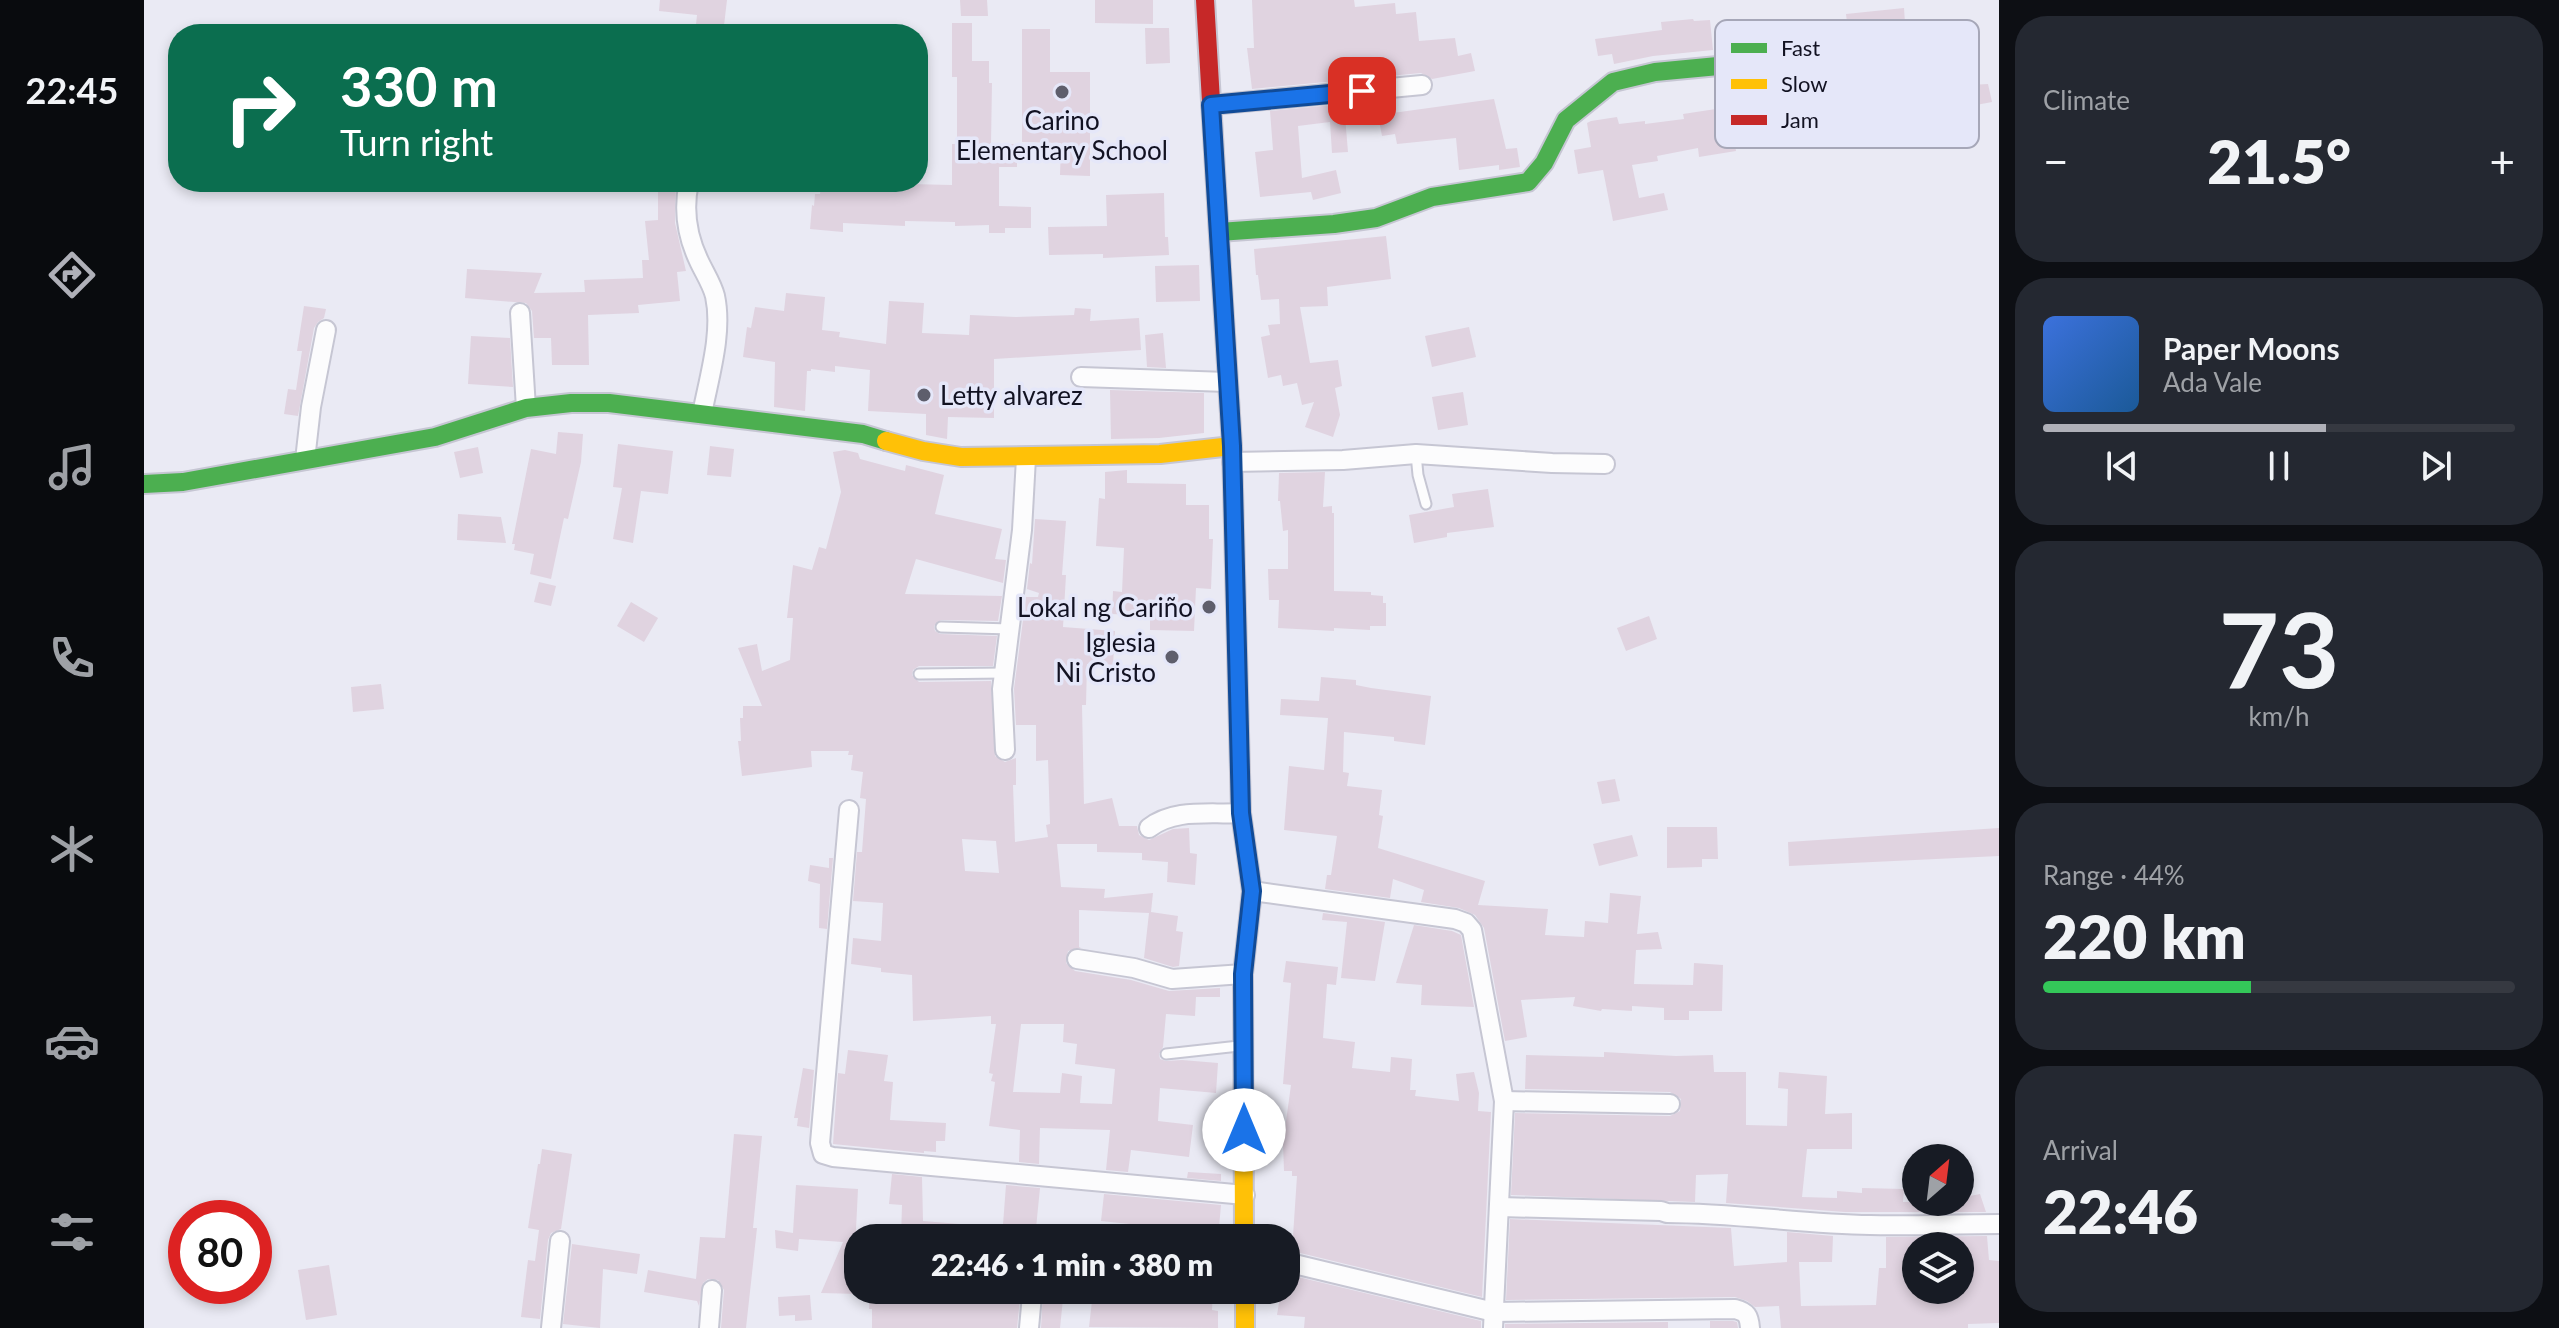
<!DOCTYPE html>
<meta charset="utf-8">
<style>
body{margin:0;font-family:Lato,sans-serif;background:#242831;color:#f1f3f6;height:100vh;display:flex;flex-direction:column;font-size:30px;white-space:nowrap}
*{box-sizing:border-box;margin:0}
p{font-size:26px;color:#9ea1a6}
.icon{flex:none;width:44px;height:44px;fill:none;stroke:currentColor;stroke-width:2;stroke-linecap:round;stroke-linejoin:round}
.map{position:relative;flex:1;overflow:hidden}
.drawer{display:flex;flex-direction:column;gap:16px;padding:16px;background:#0d0f14;width:560px}
.drawer>*{flex:none}
.banner{position:absolute;left:24px;top:24px;width:760px;height:168px;border-radius:32px;box-shadow:0 4px 12px #0003;background:#0b6e4f;color:#fff;overflow:hidden}
.needle{width:52px;rotate:28deg}
.buttons{position:absolute;left:1758px;top:1144px;display:grid;gap:16px}
.buttons a{display:grid;place-items:center;width:72px;height:72px;border-radius:50%;background:#171b24;box-shadow:0 4px 12px #0003;font-size:40px}
.speed{position:absolute;left:24px;top:1200px;display:flex;gap:16px;font-size:40px;font-weight:700;text-align:center}
.speed>*{display:grid;place-content:center;width:104px;height:104px;border-radius:50%;background:#171b24;box-shadow:0 4px 12px #0003;line-height:1}
.speed .limit{border:12px solid #d22;background:#fff;color:#111}
.pin{position:absolute;display:grid;place-items:center;width:68px;height:68px;color:#fff;margin:-34px;border-radius:16px;box-shadow:0 4px 12px #0006}
.me{position:absolute;width:88px;margin:-44px;rotate:0deg;stroke-linejoin:round;filter:drop-shadow(0 0 6px #0008)}
.turn{display:flex;align-items:center;gap:28px;height:168px;padding:0 40px;font-size:36px}
.turn .icon{width:104px;height:104px;stroke-width:2.5}
.turn b{display:block;font-size:56px;line-height:68px}
.big{font-size:60px;font-weight:800;line-height:1.1}
.drawer .card{flex:1;display:flex;flex-direction:column;justify-content:center;gap:12px;min-width:0;padding:0 28px;border-radius:32px;background:#242831}
.drawer .dial{align-items:center;gap:0}
.dial b{font-size:104px;line-height:1}
.song{display:flex;align-items:center;gap:24px}
.cover{width:96px;height:96px;border-radius:12px;background:linear-gradient(135deg,hsl(220 70% 55%),hsl(210 70% 35%))}
.played{height:8px;border-radius:4px;background:linear-gradient(90deg,#afb0b8 60%,#363941 60%)}
.keys{display:flex;justify-content:space-around;direction:ltr}
.heat{display:flex;justify-content:space-between;align-items:center;font-size:44px;direction:ltr}
.charge{height:12px;border-radius:6px;background:linear-gradient(90deg,#34c759 44%,#363941 0)}
.trip{position:absolute;left:700px;top:1224px;width:456px;height:80px;border-radius:32px;background:#171b24;box-shadow:0 4px 12px #0003;font-weight:800;line-height:80px;text-align:center}
main{display:flex;flex:1;min-height:0}
.dock{display:flex;flex-direction:column;width:144px;justify-content:space-around;align-items:center;background:#090b0e;color:#9ea1a6}
.dock .icon{width:56px;height:56px}
.dock .selected{color:#afb0b8}
.dock b{font-size:36px;color:#f1f3f6}
.map>svg:first-child{display:block}
</style>
<main>
<nav class="dock">
<b>22:45</b>
<svg class="icon selected" aria-label="directions" viewBox="0 0 24 24"><path d="M12 3l9 9-9 9-9-9zM9 14v-3h6M13 9l2 2-2 2"/></svg>
<svg class="icon" aria-label="music" viewBox="0 0 24 24"><path d="M9 18V5l10-2v13"/><circle cx="6" cy="18" r="3"/><circle cx="16" cy="16" r="3"/></svg>
<svg class="icon" aria-label="phone" viewBox="0 0 24 24"><path d="M5 4h4l2 5-3 2q2 4 5 5l2-3 5 2v4C11 20 4 13 5 4z"/></svg>
<svg class="icon" aria-label="climate" viewBox="0 0 24 24"><path d="M12 3v18M4 7l16 10M4 17L20 7"/></svg>
<svg class="icon" aria-label="car" viewBox="0 0 24 24"><path d="M5 17H2v-5l4-1 3-4h7l3 4 3 1v5h-3M9 17h6M6 11h13"/><circle cx="7" cy="17" r="2"/><circle cx="17" cy="17" r="2"/></svg>
<svg class="icon" aria-label="filters" viewBox="0 0 24 24"><path d="M4 7h16M4 17h16"/><circle cx="9" cy="7" r="2"/><circle cx="15" cy="17" r="2"/></svg>
</nav>
<div class="map">
<svg width="1855" height="1328" viewBox="0 0 1855 1328">
<rect width="100%" height="100%" fill="#eaeaf4"/>
<!-- building -->
<g fill="#e0d3e0" fill-rule="evenodd">
<path d="M516 0H583L579 34H551L553 15 515 11Z"/>
<path d="M816 0H843L844 16H817Z"/>
<path d="M951 0H1009V24L951 23Z"/>
<path d="M1108 0H1210L1211 7 1251 3 1252 14 1272 12 1275 41 1311 38 1314 56 1327 53 1331 71 1288 79 1277 73 1108 89 1103 48H1110Z"/>
<path d="M1760 8 1761 23 1778 21 1780 31 1705 38 1702 14Z"/>
<path d="M1549 19 1550 21 1566 20 1569 50 1509 56 1470 64 1468 54 1454 56 1451 39 1518 30 1517 22Z"/>
<path d="M808 23H828V61H845V83H848L847 144H873V167H855V206L887 207V228H861V233H845V225L811 226V222L761 221V226L699 223V232L666 229 668 205 670 206 671 194H676L677 182 808 185V144H813V77H808Z"/>
<path d="M1001 28H1025L1026 63 1002 64Z"/>
<path d="M878 29H906V72H946V176L916 175 917 143 878 142Z"/>
<path d="M1791 84 1806 90 1826 85 1844 84 1848 102 1832 105 1834 115 1781 124 1777 95 1786 93 1785 85Z"/>
<path d="M1350 99 1362 149 1373 148 1376 167 1355 170V165L1315 170 1312 138 1253 144 1251 134 1238 136 1234 115Z"/>
<path d="M1200 104 1204 152 1188 153 1186 122 1154 126 1158 178 1192 170 1197 193 1169 200 1167 192 1116 197 1111 152 1129 150 1126 111Z"/>
<path d="M1585 107 1592 151 1555 157 1554 148 1513 156 1514 161 1488 165 1495 198 1520 193 1524 210 1469 221 1459 170 1434 174 1430 150 1447 147 1443 123 1447 121 1473 117 1475 124 1501 121V124L1540 119 1539 114Z"/>
<path d="M516 182H532L531 223 542 271 533 272 536 301 494 305 495 313 444 315 445 365H408L407 338H390L388 311 382 303 321 298 323 269 398 273 390 293 441 292 440 280 499 278 498 260H505L501 221 514 220V186H517Z"/>
<path d="M1020 193 1021 237H1024L1025 255 959 258V254L905 255 904 227 963 226 962 195Z"/>
<path d="M1242 236 1247 279 1183 287 1184 306 1156 307 1166 363 1194 360 1198 386 1191 388 1196 415 1189 437 1161 427 1170 402 1158 405 1153 383 1139 386 1137 375 1124 378 1117 337 1126 335 1124 325 1136 324 1135 299 1117 300 1114 275H1112L1110 249Z"/>
<path d="M1055 265 1056 301 1012 302 1011 266Z"/>
<path d="M642 293 681 297 678 330 696 332 695 337 742 344 745 301 780 303 778 333 825 335 826 315 872 317 930 315 931 308 947 309 946 321 995 318 997 350 850 359V418L804 417 803 439 782 435V414L724 411 726 370 691 366V372L667 369V371H663L661 411 630 407 631 362 599 357 603 327 607 328 611 307 640 311Z"/>
<path d="M160 306 182 309 180 318 174 322 170 328 154 416 140 414 144 389 152 390 158 351H153Z"/>
<path d="M1325 327 1332 357 1288 367 1281 336Z"/>
<path d="M1019 333 1022 368 1003 367 1001 335Z"/>
<path d="M327 336 366 338 369 387 324 384Z"/>
<path d="M966 390 1060 393V433L1015 438 967 439Z"/>
<path d="M1319 392 1324 425 1294 430 1288 397Z"/>
<path d="M414 432 439 434 437 462 424 519 420 518 407 579 386 574 390 554 370 550 371 544H368L387 449 412 454Z"/>
<path d="M474 444 529 451 524 494 497 491 489 543 469 539 478 488 469 487Z"/>
<path d="M566 446 590 449 587 477 563 475Z"/>
<path d="M334 447 339 473 316 478 310 452Z"/>
<path d="M701 450 714 453 716 459 761 471 762 465 800 475 791 514 858 529 851 559 862 560 859 583 772 559 761 594 858 596 854 621 797 620 790 626 791 631 796 634 853 636 849 666H775L769 670 768 675 775 682 847 681 851 756 861 762 872 758V785H869L871 842 904 837 902 825 906 824 904 760 892 761V725H872L870 689 882 597H894L895 593 883 589 886 563 888 564 891 519 922 521 918 575H922L919 627 971 631 969 665 943 664 942 705H938L940 804 968 798 975 826H993L995 835 1005 840 1029 829 1045 828 1046 853 1053 854 1051 885 1023 882 1024 862 998 860V853L953 852V844H913L917 887 961 889 960 898 1009 893 1007 912 1034 916 1032 931 1039 932 1035 966 1029 967 1000 958 1005 913 935 910V947L937 948 924 951 922 963 931 971 987 980 1025 991 1076 988V997H1052L1051 1016 1022 1014 1019 1047 1015 1054 1016 1059 1022 1061 1038 1060 1074 1063 1072 1093 1016 1088 1014 1121 1049 1125 1045 1157 987 1150 984 1172 962 1170 966 1130 896 1128 895 1164 875 1162 876 1130 845 1126 851 1082 847 1081 849 1074 845 1073 852 1024H847V1016L769 1021 768 975 737 972V968L707 964 709 938 737 941 739 903 709 901 713 852H718L722 799 716 798 719 772 707 770 709 755H704L705 751H667L668 767 598 776 594 741H597L596 718H599V706H618L594 648 613 644 618 671 646 660 649 618H643L649 565 668 570 675 547 682 549 697 492 689 452ZM818 839 852 841 855 873 821 871ZM877 1024H920L919 1042 933 1044 931 1064 971 1069 968 1104 936 1103 938 1076 918 1073 916 1093 869 1092Z"/>
<path d="M983 470V483L1042 484V505H1065V539H1069L1067 589 1052 588 1050 631 1006 630V616L968 614 969 591 978 592 980 548 952 546 955 498 961 499V472Z"/>
<path d="M1181 472 1179 507 1188 506V513H1190V591L1227 592V595L1239 596V603H1242V626H1226V630L1190 628V631L1134 628 1135 600H1125L1124 569H1144V530L1139 531 1136 501H1134L1135 473Z"/>
<path d="M1344 489 1350 527 1303 533V537L1270 543 1265 515 1310 507 1308 494Z"/>
<path d="M314 514 357 517 362 543 313 540Z"/>
<path d="M395 582 412 586 407 606 390 602Z"/>
<path d="M487 602 514 618 500 642 473 626Z"/>
<path d="M1505 616 1513 639 1482 651 1473 628Z"/>
<path d="M1177 677 1212 680V685L1227 688 1287 696 1281 745 1250 741V737L1200 732 1199 772 1205 773 1203 786 1238 790 1235 815 1239 816 1234 848 1341 881 1334 905 1404 909 1401 935 1440 937 1441 921 1464 923 1466 893 1497 896 1493 934 1514 932 1518 949 1492 950 1490 984 1549 985 1550 963 1579 965 1578 1011H1545V1020H1520V1008L1488 1006V1011L1458 1009 1457 1011 1429 1006 1431 997 1377 1000 1383 1037 1361 1041 1340 928 1331 915 1315 908 1277 902 1280 890 1249 879 1246 898 1181 889 1183 875H1187L1193 836 1140 830 1145 766 1180 770 1184 718 1136 715 1137 699 1175 701Z"/>
<path d="M237 684 240 709 209 712 207 687Z"/>
<path d="M1471 779 1476 801 1458 804 1453 782Z"/>
<path d="M1523 827H1573L1574 859H1558V867L1523 868Z"/>
<path d="M1855 828V856L1645 866 1644 842Z"/>
<path d="M1488 835 1494 856 1455 866 1449 844Z"/>
<path d="M685 858H689L683 929 675 928 676 884 664 881 666 865 685 868Z"/>
<path d="M1179 913 1241 922 1231 981 1197 978 1203 922 1178 920Z"/>
<path d="M1270 925 1308 931 1317 935 1330 1007 1277 1005 1278 985 1252 983Z"/>
<path d="M1142 961 1194 967 1192 985 1183 984 1179 1038 1211 1042 1208 1068 1246 1072 1247 1057 1268 1059 1266 1090H1272L1271 1096 1315 1101 1312 1074 1330 1072 1335 1093 1334 1111 1347 1112 1338 1297 1148 1251 1153 1176H1148V1171H1140L1139 1143 1147 1085 1139 1084 1147 983 1139 982Z"/>
<path d="M704 1050 744 1055 740 1081 749 1082 746 1120 802 1123 801 1141H792V1152L780 1151V1153L689 1144 694 1073 701 1074Z"/>
<path d="M1460 1052 1532 1056 1569 1055 1570 1072H1602V1125L1643 1126 1644 1089 1634 1088 1635 1072 1683 1076 1681 1114 1708 1113V1149H1663L1658 1197 1693 1198V1191L1718 1193V1188L1760 1189 1759 1202H1816V1198L1836 1194 1842 1212H1701L1582 1203 1584 1174 1552 1175 1551 1202 1367 1195 1371 1113 1526 1116 1536 1111 1537 1099 1526 1092 1381 1089 1382 1055 1460 1057Z"/>
<path d="M659 1068 670 1070 664 1141 665 1128 653 1126 654 1118H650Z"/>
<path d="M590 1134 618 1136 609 1228H613L602 1328H577L580 1290 574 1280 564 1279 559 1283 555 1306 553 1301 500 1292 504 1270 552 1279 556 1237 581 1238Z"/>
<path d="M398 1149 428 1154 417 1229 407 1233 404 1240 396 1319 377 1317 384 1260 391 1261 395 1230 384 1228 394 1164H396Z"/>
<path d="M1044 1172 1077 1174V1181L1043 1178Z"/>
<path d="M748 1174 778 1177 779 1221 840 1226V1238H757L758 1205 745 1204Z"/>
<path d="M652 1185 714 1189 710 1270H714V1294L677 1293 699 1242 655 1239 654 1251 632 1248 631 1230 649 1233Z"/>
<path d="M862 1185 896 1188 891 1238H858Z"/>
<path d="M960 1194 1077 1205 1074 1238H994L995 1225 957 1221Z"/>
<path d="M1366 1219 1587 1228 1590 1266 1643 1262V1232L1689 1236 1688 1262H1655L1657 1306 1732 1305 1735 1268H1742V1237L1843 1236 1845 1260 1855 1261V1323L1824 1324V1328H1637L1635 1306 1611 1307 1603 1301 1591 1297 1362 1300ZM1772 1246H1816V1292L1772 1290Z"/>
<path d="M428 1244 496 1254 493 1274 459 1269 456 1328 419 1324Z"/>
<path d="M185 1265 193 1315 162 1320 154 1270Z"/>
<path d="M1150 1276 1337 1321V1328H1160L1161 1317 1133 1315 1137 1290H1148Z"/>
<path d="M726 1290H877L873 1328H728V1309H725Z"/>
<path d="M1027 1290H1069L1068 1310 1074 1311V1328L945 1327 948 1301 969 1302V1299L1026 1302Z"/>
<path d="M899 1292H911L912 1299H919L916 1328H897Z"/>
<path d="M666 1295 668 1320 651 1321V1315L635 1316 634 1297Z"/>
<path d="M1566 1321H1589L1593 1322 1594 1328H1566Z"/>
<path d="M1524 1322V1328H1361V1324Z"/>
</g>
<g fill="none" stroke-linecap="round" stroke-linejoin="round">
<defs>
<g id="lane">
<path d="M1272 454 1274 475 1282 504"/>
<path d="M797 627 866 629"/>
<path d="M775 674 860 673"/>
<path d="M1022 1054 1095 1046"/>
</g>
<g id="street">
<path d="M1067 105 1278 85"/>
<path d="M545 182C539 209 543 236 555 261 560 272 568 284 571 296 579 333 565 377 558 414"/>
<path d="M376 313 382 408"/>
<path d="M937 377 1083 382"/>
<path d="M161 460 167 407 182 330"/>
<path d="M1088 462 1199 460 1272 454 1408 463 1461 464"/>
<path d="M861 750 858 689 878 530 882 458"/>
<path d="M705 810 676 1143 679 1154 689 1157 1101 1195"/>
<path d="M1005 828C1031 808 1066 815 1097 813"/>
<path d="M1108 891 1311 919 1322 923 1328 930 1360 1101 1349 1328"/>
<path d="M933 959 990 968 1028 979 1099 974"/>
<path d="M1360 1101 1526 1104"/>
<path d="M1356 1207 1517 1211 1523 1213C1591 1213 1658 1224 1726 1225 1769 1226 1812 1224 1855 1224"/>
<path d="M1142 1262 1350 1312 1591 1309C1603 1312 1605 1316 1606 1328"/>
<path d="M407 1328 416 1241"/>
<path d="M565 1328 568 1290"/>
<path d="M885 1328 888 1295"/>
</g>
<g id="fast">
<path d="M1075 232 1190 224 1232 218 1288 197 1384 182 1400 163 1422 120 1469 82 1511 72 1679 56"/>
<path d="M1076 253 1088 446 1097 813 1108 891"/>
<path d="M0 484 39 482 291 437 382 408 427 403H465L719 434 742 441"/>
</g>
<g id="slow">
<path d="M1679 56 1788 46 1796 49 1803 73"/>
<path d="M742 441 779 451 817 457 1016 454 1088 446"/>
<path d="M1100 1238 1099 974 1108 891"/>
<path d="M1101 1290V1328"/>
</g>
<path id="jam" d="M1061 0 1076 253"/>
</defs>
<!-- lane casing -->
<use href="#lane" stroke="#c6c6d3" stroke-width="13"/>
<!-- street casing -->
<use href="#street" stroke="#c6c6d3" stroke-width="22"/>
<!-- fast casing -->
<use href="#fast" stroke="#c6c6d3" stroke-width="22"/>
<!-- slow casing -->
<use href="#slow" stroke="#c6c6d3" stroke-width="22"/>
<!-- jam casing -->
<use href="#jam" stroke="#c6c6d3" stroke-width="22"/>
<!-- lane -->
<use href="#lane" stroke="#fcfcfd" stroke-width="9"/>
<!-- street -->
<use href="#street" stroke="#fcfcfd" stroke-width="18"/>
<!-- fast -->
<use href="#fast" stroke="#4caf50" stroke-width="18"/>
<!-- slow -->
<use href="#slow" stroke="#ffc107" stroke-width="18"/>
<!-- jam -->
<use href="#jam" stroke="#c62828" stroke-width="18"/>
</g>
<g fill="none" stroke-linecap="round" stroke-linejoin="round">
<defs>
<path id="route" d="M1100 1130 1099 974 1108 891 1097 813 1088 446 1067 105 1218 91"/>
</defs>
<!-- route casing -->
<use href="#route" stroke="#114b97" stroke-width="20"/>
<!-- route -->
<use href="#route" stroke="#1a73e8" stroke-width="14"/>
</g>
<!-- markers -->
<g fill="#5e5e6c" stroke="#e5e7f9" stroke-width="3">
<circle cx="918" cy="92" r="8"/>
<circle cx="780" cy="395" r="8"/>
<circle cx="1065" cy="607" r="8"/>
<circle cx="1028" cy="657" r="8"/>
</g>
<g text-anchor="middle" dominant-baseline="central" stroke-width="7" stroke-linejoin="round" paint-order="stroke">
<!-- poi labels -->
<g font-size="26" fill="#121222" stroke="#e5e7f9" text-anchor="end">
<text x="918" y="120" text-anchor="middle">Carino<tspan x="918" dy="30">Elementary School</tspan></text>
<text x="796" y="395" text-anchor="start">Letty alvarez</text>
<text x="1049" y="607">Lokal ng Cariño</text>
<text x="1012" y="642">Iglesia<tspan x="1012" dy="30">Ni Cristo</tspan></text>
</g>
</g>
<!-- legend -->
<rect x="1571" y="20" width="264" height="128" rx="12" fill="#e5e7f9" stroke="#a6a7b8" stroke-width="2"/>
<rect x="1587" y="43" width="36" height="10" fill="#4caf50"/>
<rect x="1587" y="79" width="36" height="10" fill="#ffc107"/>
<rect x="1587" y="115" width="36" height="10" fill="#c62828"/>
<g font-size="22" fill="#121222">
<text x="1637" y="56">Fast</text>
<text x="1637" y="92">Slow</text>
<text x="1637" y="128">Jam</text>
</g>
</svg>
<div class="buttons">
<a><svg class="needle" viewBox="-14 -14 28 28"><path d="M0-13l5 13h-10z" fill="#e53935"/><path d="M0 13l5-13h-10z" fill="#9ea1a6"/></svg></a>
<a><svg class="icon" aria-label="layers" viewBox="0 0 24 24"><path d="M12 4l9 5-9 5-9-5zM3 14l9 5 9-5"/></svg></a>
</div>
<div class="speed"><div class="limit">80</div></div>
<div class="pin" style="left:1218px;top:91px;background:#d93025"><svg class="icon" aria-label="arrive" viewBox="0 0 24 24"><path d="M6 21V4h12l-3 4 3 4H6"/></svg></div>
<svg class="me" style="left:1100px;top:1130px" viewBox="-20 -20 40 40"><circle r="19" fill="#fff"/><path d="M0-13L10 11 0 6-10 11z" fill="#1a73e8"/></svg>
<div class="trip">22:46 · 1 min · 380 m</div>
<div class="banner">
<div class="turn"><svg class="icon" aria-label="right" viewBox="0 0 24 24"><path d="M7 20v-9h11M14 6l5 5-5 5"/></svg><div><b>330 m</b>Turn right</div></div>
</div>
</div>
<section class="drawer">
<div class="card"><p>Climate</p>
<div class="heat"><a>−</a><b class="big">21.5°</b><a>+</a></div>
</div>
<div class="card">
<div class="song"><i class="cover"></i><div><b>Paper Moons</b><p>Ada Vale</p></div></div>
<div class="played"></div>
<div class="keys"><svg class="icon" aria-label="previous" viewBox="0 0 24 24"><path d="M18 5L8 12l10 7zM5 5v14"/></svg><svg class="icon" aria-label="pause" viewBox="0 0 24 24"><path d="M8 5v14M16 5v14"/></svg><svg class="icon" aria-label="next" viewBox="0 0 24 24"><path d="M6 5l10 7-10 7zM19 5v14"/></svg></div>
</div>
<div class="card dial"><b>73</b><p>km/h</p></div>
<div class="card"><p>Range · 44%</p><b class="big">220 km</b><div class="charge"></div></div>
<div class="card"><p>Arrival</p><b class="big">22:46</b></div>
</section>
</main>
